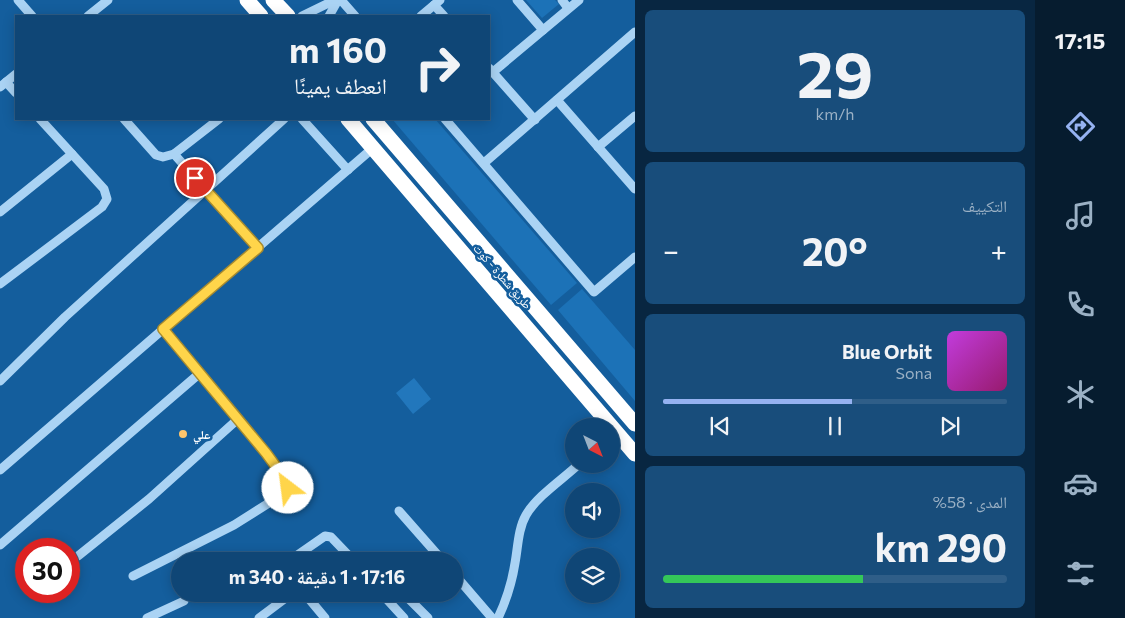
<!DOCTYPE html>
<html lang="ar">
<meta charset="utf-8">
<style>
body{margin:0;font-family:Commissioner,"Noto Naskh Arabic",sans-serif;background:#184d7b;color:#f1f3f6;direction:rtl;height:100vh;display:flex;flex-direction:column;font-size:19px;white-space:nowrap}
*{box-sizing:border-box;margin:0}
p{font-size:16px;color:#9bb1c5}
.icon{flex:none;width:28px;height:28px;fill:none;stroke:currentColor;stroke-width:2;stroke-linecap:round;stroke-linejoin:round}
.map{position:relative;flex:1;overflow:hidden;direction:ltr}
.drawer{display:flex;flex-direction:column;gap:10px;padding:10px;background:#082641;width:400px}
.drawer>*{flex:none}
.top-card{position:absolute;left:15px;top:15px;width:475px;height:105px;border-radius:0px;box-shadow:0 2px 12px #0003,0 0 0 1px #2f5e88;direction:rtl;background:#0f4676;color:#f1f3f6;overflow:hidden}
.needle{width:32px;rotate:138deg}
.tools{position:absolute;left:565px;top:418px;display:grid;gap:10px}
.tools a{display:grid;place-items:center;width:55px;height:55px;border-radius:50%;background:#0f4676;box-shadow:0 2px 12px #0003,0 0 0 1px #2f5e88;font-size:25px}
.speed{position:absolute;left:15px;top:538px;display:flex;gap:10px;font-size:25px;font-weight:700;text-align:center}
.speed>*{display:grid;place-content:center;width:65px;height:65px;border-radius:50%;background:#0f4676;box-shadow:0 2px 12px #0003,0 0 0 1px #2f5e88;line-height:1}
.speed .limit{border:8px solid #d22;background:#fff;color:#111}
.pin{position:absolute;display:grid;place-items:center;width:42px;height:42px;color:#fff;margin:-21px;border:2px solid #fff;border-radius:50%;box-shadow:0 1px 5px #0007}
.me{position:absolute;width:55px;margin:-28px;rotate:330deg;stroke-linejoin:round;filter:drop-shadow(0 0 4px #0008)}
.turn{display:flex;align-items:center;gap:18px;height:105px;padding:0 20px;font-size:22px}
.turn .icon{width:65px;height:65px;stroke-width:2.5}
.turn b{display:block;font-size:35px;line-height:42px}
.big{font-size:38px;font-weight:700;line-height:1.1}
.drawer .widget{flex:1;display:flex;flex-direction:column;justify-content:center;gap:8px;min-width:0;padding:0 18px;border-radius:8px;background:#184d7b}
.drawer .dial{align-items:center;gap:0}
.dial b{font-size:65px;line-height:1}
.song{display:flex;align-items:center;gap:15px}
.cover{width:60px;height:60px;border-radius:8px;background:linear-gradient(135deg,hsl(290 70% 55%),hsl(320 70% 35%))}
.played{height:5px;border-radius:2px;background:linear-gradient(90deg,#95b2f1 55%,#2f5e88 55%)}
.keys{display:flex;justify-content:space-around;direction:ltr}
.heat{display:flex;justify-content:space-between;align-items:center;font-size:28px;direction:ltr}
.charge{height:8px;border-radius:4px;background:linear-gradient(90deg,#34c759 58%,#2f5e88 0)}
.trip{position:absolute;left:171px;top:552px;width:292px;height:50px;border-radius:25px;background:#0f4676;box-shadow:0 2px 12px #0003,0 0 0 1px #2f5e88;font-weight:700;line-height:50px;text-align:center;direction:rtl}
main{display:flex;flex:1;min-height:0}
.tabs{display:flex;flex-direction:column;width:90px;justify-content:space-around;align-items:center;background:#061c2f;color:#9bb1c5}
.tabs .icon{width:35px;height:35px}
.tabs .selected{color:#95b2f1}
.tabs b{font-size:22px;color:#f1f3f6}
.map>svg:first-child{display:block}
</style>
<main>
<nav class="tabs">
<b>17:15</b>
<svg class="icon selected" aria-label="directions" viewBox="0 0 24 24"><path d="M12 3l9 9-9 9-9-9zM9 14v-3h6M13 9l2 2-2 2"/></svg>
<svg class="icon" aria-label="music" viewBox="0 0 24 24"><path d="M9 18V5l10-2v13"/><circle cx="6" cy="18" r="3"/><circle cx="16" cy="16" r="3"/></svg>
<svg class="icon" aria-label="phone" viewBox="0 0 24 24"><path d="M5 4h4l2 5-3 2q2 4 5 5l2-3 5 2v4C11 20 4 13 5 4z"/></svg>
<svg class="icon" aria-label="climate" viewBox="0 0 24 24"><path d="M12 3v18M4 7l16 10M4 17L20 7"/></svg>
<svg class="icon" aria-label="car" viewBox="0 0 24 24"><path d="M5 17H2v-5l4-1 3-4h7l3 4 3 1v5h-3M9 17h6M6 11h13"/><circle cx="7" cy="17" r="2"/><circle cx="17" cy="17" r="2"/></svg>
<svg class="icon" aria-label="filters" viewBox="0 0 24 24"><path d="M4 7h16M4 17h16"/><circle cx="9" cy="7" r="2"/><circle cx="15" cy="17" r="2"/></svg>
</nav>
<section class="drawer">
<div class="widget dial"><b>29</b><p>km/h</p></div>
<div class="widget"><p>التكييف</p>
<div class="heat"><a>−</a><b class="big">20°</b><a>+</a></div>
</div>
<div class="widget">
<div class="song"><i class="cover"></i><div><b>Blue Orbit</b><p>Sona</p></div></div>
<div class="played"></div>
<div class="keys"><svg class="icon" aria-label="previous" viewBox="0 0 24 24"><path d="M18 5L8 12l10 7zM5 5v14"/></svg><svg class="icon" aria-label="pause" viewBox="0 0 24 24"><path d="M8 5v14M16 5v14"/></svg><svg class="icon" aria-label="next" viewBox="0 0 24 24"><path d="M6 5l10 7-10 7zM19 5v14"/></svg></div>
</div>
<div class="widget"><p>المدى · 58%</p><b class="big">290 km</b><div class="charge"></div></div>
</section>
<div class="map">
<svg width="635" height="618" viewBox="0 0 635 618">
<rect width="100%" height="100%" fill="#145e9d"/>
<!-- green -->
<g fill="#1c72b7">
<path d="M526 0H555L559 4 542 18Z"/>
<path d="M392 119H435L577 283 551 305Z"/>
<path d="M582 289 635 350V401L558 310Z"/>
</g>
<!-- building -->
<path fill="#2277bc" d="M414 378 431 399 413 414 396 393Z"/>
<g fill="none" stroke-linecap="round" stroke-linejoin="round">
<!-- minor -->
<g stroke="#aad3f4" stroke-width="9">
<path d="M18 0 32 16"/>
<path d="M341 0 355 16"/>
<path d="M517 0 543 30"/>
<path d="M562 0 568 8"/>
<path d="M434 5 444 16"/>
<path d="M88 16 108 0"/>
<path d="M302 16 335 0"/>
<path d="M329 16 338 0"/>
<path d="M421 16 440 0"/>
<path d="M489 68 535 120"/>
<path d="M493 72 579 0"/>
<path d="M6 82 16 93"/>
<path d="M0 87 16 74"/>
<path d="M557 100 635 189"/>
<path d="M124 119 156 155 163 157 174 154 219 119"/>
<path d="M302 119 348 170"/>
<path d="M445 119 594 292 635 257"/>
<path d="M598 147 635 116"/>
<path d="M174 154 258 248"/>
<path d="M484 163 635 32"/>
<path d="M0 212 72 154"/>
<path d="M0 284 102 207 107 199 104 189 40 119"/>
<path d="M0 381 65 317 284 119"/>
<path d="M0 470 373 148"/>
<path d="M399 511 443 561"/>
<path d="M0 545 200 373"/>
<path d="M78 556 149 499 238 419"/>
<path d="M289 561 325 536 331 537 354 561"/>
<path d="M455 575 492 618"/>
<path d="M133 576 234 525 280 496 288 488V483L266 453 163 329"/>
<path d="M305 594 325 618"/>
<path d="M382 594 404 618"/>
<path d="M409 599 428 618"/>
<path d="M147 618 184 601"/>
<path d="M259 618 291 594"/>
<path d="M498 618C506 601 512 582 515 563 518 547 518 529 526 515 537 496 563 479 579 464"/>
</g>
<!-- highway -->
<g stroke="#fff" stroke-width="15">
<path d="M247 0 261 16"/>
<path d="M273 0 288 16"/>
<path d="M348 119 635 454"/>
<path d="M373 119 635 424"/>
</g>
</g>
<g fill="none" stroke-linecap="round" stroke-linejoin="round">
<defs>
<path id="route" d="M195 178 258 248 163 329 266 453 288 483V488"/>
</defs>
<!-- route casing -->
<use href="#route" stroke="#a68a30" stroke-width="12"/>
<!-- route -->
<use href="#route" stroke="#ffd54a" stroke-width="9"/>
</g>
<!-- markers -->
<circle fill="#ffc56c" stroke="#145e9d" stroke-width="2" cx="183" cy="434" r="5"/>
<g text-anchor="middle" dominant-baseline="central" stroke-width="5" stroke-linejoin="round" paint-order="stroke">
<!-- street labels -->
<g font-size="12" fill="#fff" stroke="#145e9d">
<text transform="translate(503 276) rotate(49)">طريق شطرة - كوت</text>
</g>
<!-- poi labels -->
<g font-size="12" font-weight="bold" fill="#fff" stroke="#145e9d" text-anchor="start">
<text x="193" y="434">علي</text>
</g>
</g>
</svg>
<div class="tools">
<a><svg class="needle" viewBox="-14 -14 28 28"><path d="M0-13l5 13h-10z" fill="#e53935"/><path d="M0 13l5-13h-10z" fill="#9bb1c5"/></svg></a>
<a><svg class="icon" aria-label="sound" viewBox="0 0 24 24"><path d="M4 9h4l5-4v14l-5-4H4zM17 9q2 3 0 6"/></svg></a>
<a><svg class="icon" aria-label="layers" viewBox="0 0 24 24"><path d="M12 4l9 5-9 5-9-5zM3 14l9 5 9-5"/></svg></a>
</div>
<div class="speed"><div class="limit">30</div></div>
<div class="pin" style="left:195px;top:178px;background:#d93025"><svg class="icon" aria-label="arrive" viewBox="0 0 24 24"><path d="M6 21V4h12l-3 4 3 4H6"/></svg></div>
<svg class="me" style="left:288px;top:488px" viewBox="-20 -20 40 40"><circle r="19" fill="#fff"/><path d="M0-13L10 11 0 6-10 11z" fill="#ffd54a"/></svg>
<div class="trip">17:16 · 1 دقيقة · 340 m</div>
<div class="top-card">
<div class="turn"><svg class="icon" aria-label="right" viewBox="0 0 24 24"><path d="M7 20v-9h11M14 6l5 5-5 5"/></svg><div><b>160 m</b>انعطف يمينًا</div></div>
</div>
</div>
</main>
